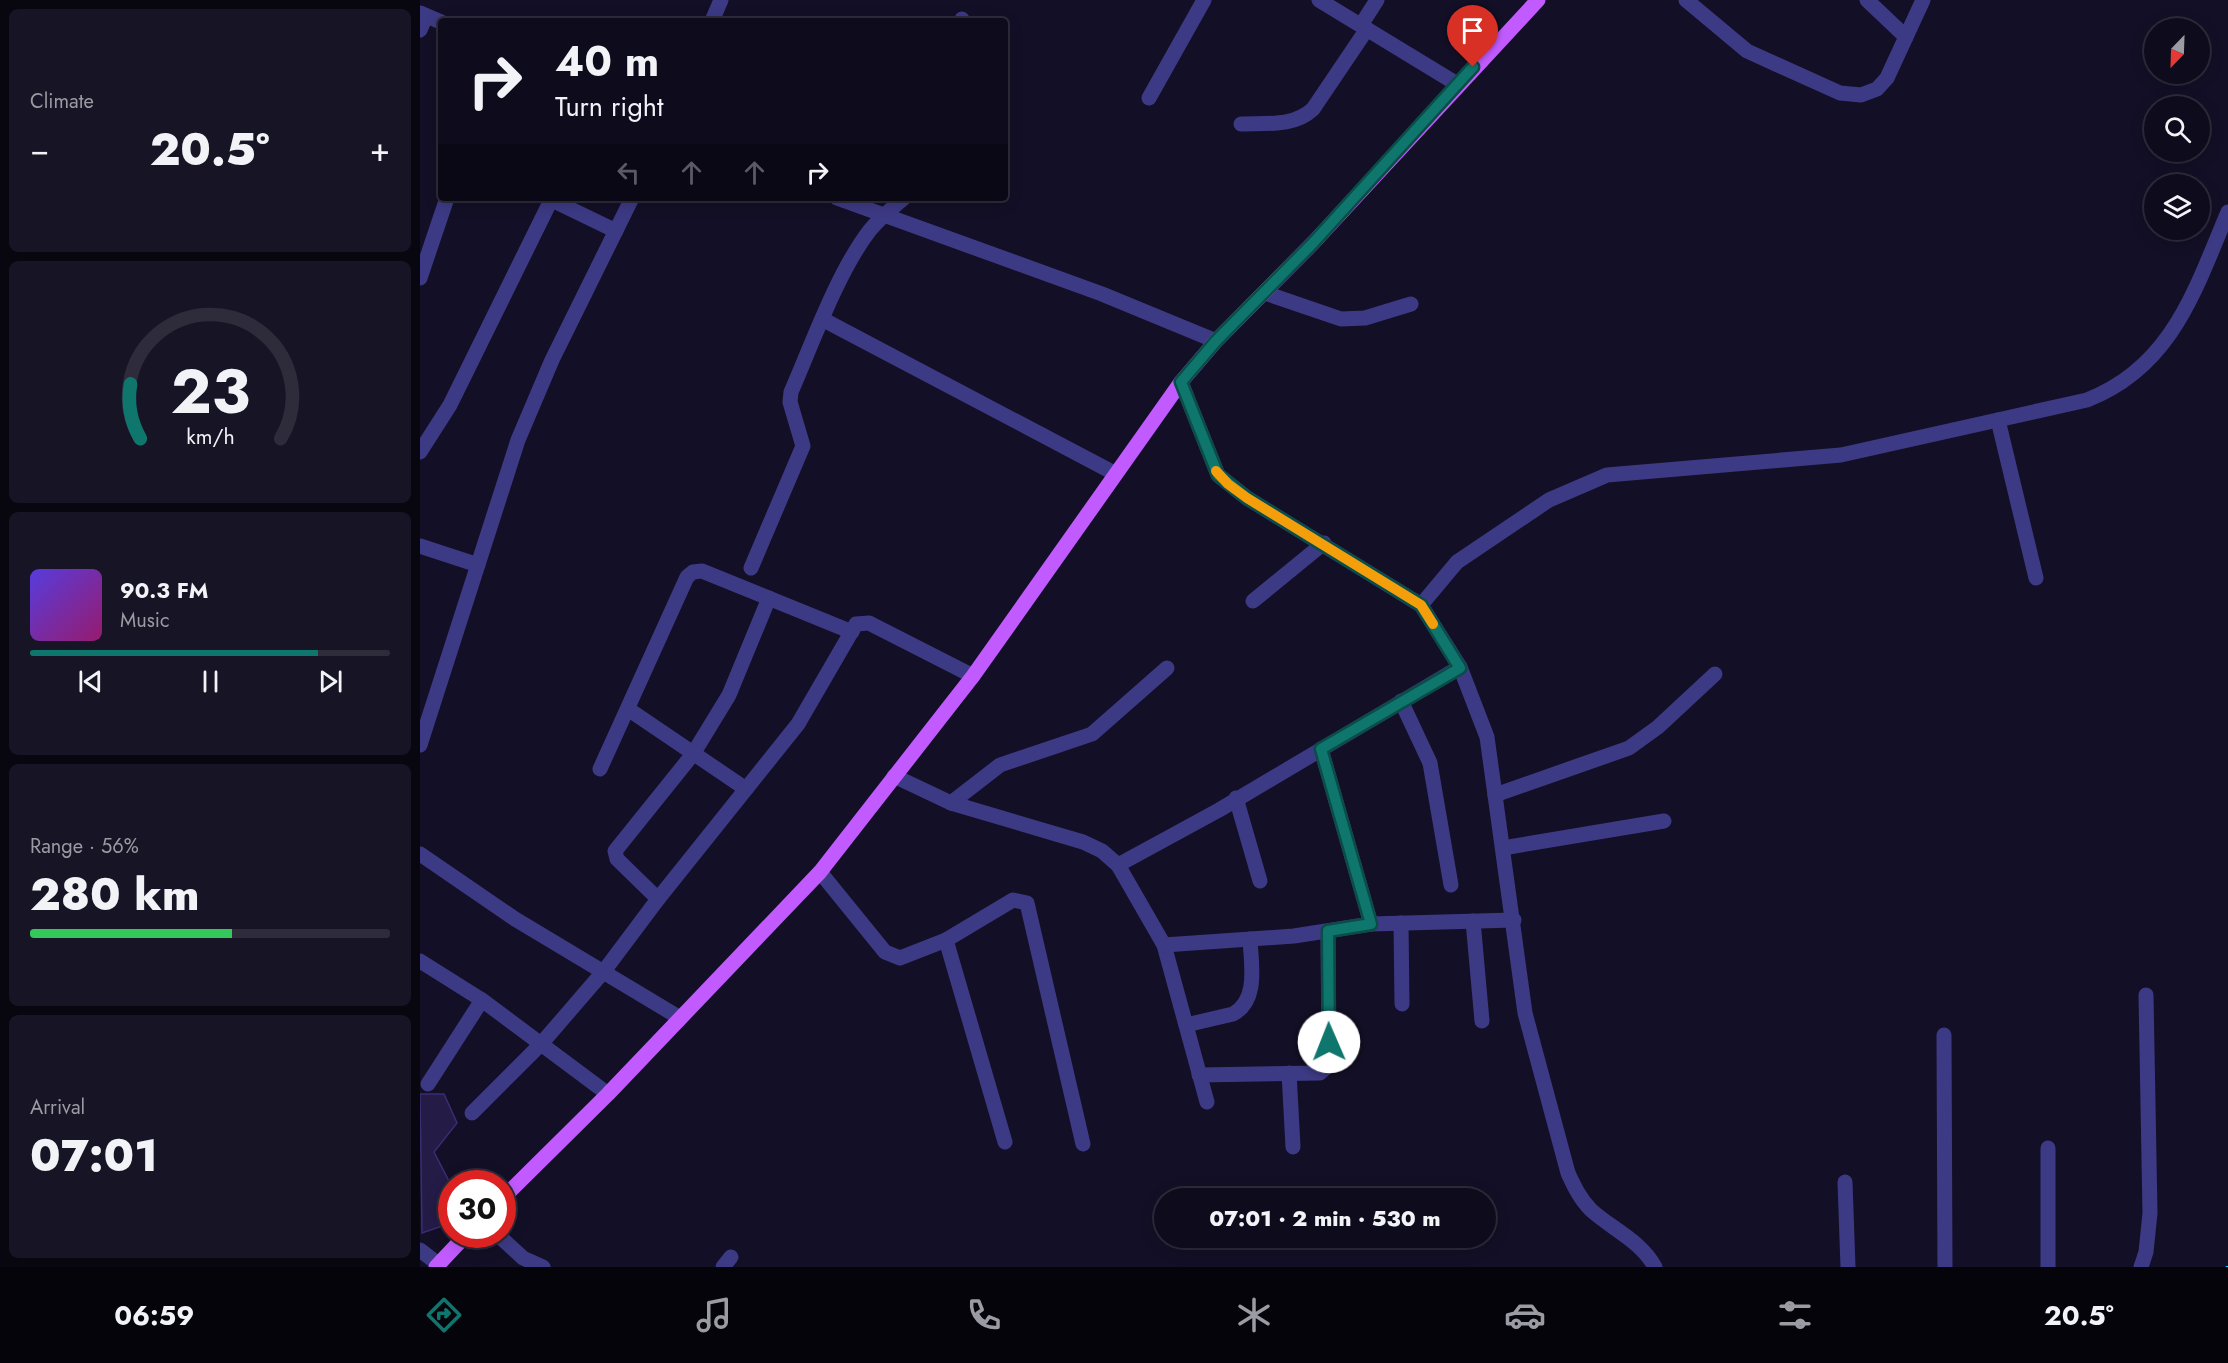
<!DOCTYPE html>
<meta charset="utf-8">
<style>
body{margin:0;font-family:Jost,sans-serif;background:#171425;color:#f1f3f6;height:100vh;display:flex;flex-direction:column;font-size:22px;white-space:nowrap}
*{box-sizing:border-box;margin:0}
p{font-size:20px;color:#9b9ba3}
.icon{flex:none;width:33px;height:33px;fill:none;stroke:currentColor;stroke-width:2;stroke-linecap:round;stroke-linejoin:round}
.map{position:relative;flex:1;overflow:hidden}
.drawer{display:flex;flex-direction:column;gap:9px;padding:9px;background:#08060f;width:420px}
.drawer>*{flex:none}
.guide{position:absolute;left:18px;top:18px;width:570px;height:183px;border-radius:6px;box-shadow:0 3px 15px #0003,0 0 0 2px #2e2b3b;background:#0e0b1c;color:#f1f3f6;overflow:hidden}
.needle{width:39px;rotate:203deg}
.buttons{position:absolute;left:1724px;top:18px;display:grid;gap:12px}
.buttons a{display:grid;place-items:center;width:66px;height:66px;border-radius:50%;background:#0e0b1c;box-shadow:0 3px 15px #0003,0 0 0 2px #2e2b3b;font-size:30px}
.speed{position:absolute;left:18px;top:1170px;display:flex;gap:12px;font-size:30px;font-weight:700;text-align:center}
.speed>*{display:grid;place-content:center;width:78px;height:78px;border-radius:50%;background:#0e0b1c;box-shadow:0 3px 15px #0003,0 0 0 2px #2e2b3b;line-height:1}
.speed .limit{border:9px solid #d22;background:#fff;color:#111}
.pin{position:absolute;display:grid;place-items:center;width:51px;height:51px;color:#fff;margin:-62px -26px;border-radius:50% 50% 50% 0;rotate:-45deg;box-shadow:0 0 6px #0007}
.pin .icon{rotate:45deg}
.me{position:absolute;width:66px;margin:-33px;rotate:359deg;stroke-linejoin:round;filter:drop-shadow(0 0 4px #0008)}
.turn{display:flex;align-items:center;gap:21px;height:126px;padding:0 18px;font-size:27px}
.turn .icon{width:78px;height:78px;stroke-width:2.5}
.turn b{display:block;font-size:42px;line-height:51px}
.lanes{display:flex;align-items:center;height:57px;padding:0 18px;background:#0003;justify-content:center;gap:30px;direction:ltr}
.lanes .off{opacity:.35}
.big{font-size:45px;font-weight:800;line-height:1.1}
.drawer .tile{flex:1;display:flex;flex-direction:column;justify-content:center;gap:9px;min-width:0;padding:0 21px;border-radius:9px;background:#171425}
.drawer .dial{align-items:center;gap:0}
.dial svg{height:156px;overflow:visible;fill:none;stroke:#2e2b3b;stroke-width:7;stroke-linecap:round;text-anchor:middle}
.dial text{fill:#f1f3f6;stroke:none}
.song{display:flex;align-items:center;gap:18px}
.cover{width:72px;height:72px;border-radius:9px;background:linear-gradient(135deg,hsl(250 70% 55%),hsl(320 70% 35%))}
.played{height:6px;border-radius:3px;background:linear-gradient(90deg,#0f766e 80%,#2e2b3b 80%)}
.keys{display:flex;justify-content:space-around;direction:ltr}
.heat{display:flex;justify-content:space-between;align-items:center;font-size:33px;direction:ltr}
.charge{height:9px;border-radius:4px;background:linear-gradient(90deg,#34c759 56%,#2e2b3b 0)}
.trip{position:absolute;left:734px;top:1188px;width:342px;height:60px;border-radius:30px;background:#0e0b1c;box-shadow:0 3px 15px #0003,0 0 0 2px #2e2b3b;font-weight:800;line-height:60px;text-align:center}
.menu{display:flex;height:96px;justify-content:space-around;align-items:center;background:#06040b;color:#9b9ba3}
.menu .icon{width:42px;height:42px}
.menu .current{color:#0f766e}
.menu b{font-size:27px;color:#f1f3f6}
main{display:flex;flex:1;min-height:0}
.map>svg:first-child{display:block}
</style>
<main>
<section class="drawer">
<div class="tile"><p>Climate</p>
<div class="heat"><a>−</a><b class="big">20.5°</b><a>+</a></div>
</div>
<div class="tile dial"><svg viewBox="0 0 100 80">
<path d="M14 69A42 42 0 1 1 86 69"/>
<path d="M14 69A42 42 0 0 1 9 41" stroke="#0f766e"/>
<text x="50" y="56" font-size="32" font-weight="700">23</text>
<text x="50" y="72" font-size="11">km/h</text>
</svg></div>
<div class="tile">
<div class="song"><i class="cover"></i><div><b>90.3 FM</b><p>Music</p></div></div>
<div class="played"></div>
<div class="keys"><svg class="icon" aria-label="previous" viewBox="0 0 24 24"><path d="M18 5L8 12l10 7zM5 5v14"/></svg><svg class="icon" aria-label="pause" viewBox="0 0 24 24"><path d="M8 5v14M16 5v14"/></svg><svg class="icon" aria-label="next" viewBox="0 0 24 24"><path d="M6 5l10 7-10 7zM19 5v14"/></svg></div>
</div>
<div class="tile"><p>Range · 56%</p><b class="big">280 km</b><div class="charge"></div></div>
<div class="tile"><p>Arrival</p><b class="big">07:01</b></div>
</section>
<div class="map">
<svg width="1808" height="1267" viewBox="0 0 1808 1267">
<rect width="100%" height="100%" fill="#130f26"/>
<!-- building -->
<path fill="#241b47" stroke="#3b2d73" stroke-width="1.5" d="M0 1094H24L37 1123 14 1152 32 1187V1217L22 1226 2 1233Z"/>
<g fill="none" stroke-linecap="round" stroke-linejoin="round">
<!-- minor -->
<g stroke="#3d3a85" stroke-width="15">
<path d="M899 0 1037 84"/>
<path d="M1266 0 1327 51 1420 93 1441 95 1457 89 1467 78 1503 0"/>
<path d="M1447 0 1486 37"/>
<path d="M0 13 21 22"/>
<path d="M542 19 543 21"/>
<path d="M292 21 301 0"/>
<path d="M941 25 957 0"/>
<path d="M0 30 6 16"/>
<path d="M729 98 784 0"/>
<path d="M821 124C846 123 874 127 893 109L947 29"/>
<path d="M417 198 682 294 796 341"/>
<path d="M132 200 196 231"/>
<path d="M0 278 27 198"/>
<path d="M845 293 921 319 945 318 991 304"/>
<path d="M402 319 694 473"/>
<path d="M761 382 798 475 827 498 1001 605 1040 667 1067 737 1105 1013 1148 1173C1154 1186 1160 1199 1171 1210 1192 1229 1221 1241 1235 1267"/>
<path d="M1578 420 1616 578"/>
<path d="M0 452 30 405 132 198"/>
<path d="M0 546 58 565"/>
<path d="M331 568 383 446 370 402 371 392C392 344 418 271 450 230 460 218 472 208 484 198"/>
<path d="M833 601 904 543"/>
<path d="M1001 605 1037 562 1129 500 1187 475 1421 455 1667 400C1752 367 1775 290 1808 212"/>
<path d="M981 701 1010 763 1031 885"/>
<path d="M208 709 326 789"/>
<path d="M0 745 98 440 132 360 212 198"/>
<path d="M901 749 951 924"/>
<path d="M180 769 267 577 273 572 282 571 432 632"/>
<path d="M474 776 531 803 663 842 682 851 698 865 799 810 1040 667"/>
<path d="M1075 795 1209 748 1238 727 1295 674"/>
<path d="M816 798 840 881"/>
<path d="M531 803 580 765 672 734 747 668"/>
<path d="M1083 848 1244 821"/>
<path d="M0 854 95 919 260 1018"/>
<path d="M698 865 744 945 787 1102"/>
<path d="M400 872 465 952 480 958 526 940 593 900 607 903 663 1144"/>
<path d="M238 899 197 859 195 851 273 754 309 695 349 598"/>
<path d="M1053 921 1062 1021"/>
<path d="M981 923 982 1004"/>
<path d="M526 940 585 1142"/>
<path d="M744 945 874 936 951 924 1094 920"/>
<path d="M0 961 62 1000 188 1094"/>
<path d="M766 1025 813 1014C839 1000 831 964 830 939"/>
<path d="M1524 1035 1525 1267"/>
<path d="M869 1073 873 1147"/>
<path d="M779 1075 900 1073 909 1065 908 931"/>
<path d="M8 1084 62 1000"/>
<path d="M52 1113 121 1044 184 971 238 899 378 724 436 624 449 623 553 676"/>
<path d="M1628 1148V1267"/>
<path d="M1425 1182 1428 1267"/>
<path d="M77 1234 103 1258 123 1267"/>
<path d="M0 1250 18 1264"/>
<path d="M303 1267 311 1257"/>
<path d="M1721 1267 1726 1252 1730 1213 1726 995"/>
</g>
<!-- major -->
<g stroke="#c25bff" stroke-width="15">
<path d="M82 1199 188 1094 400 872 553 676 761 382 796 341 893 243 1118 0"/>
<path d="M16 1267 47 1234"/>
</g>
<!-- rail -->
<path stroke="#00e5ff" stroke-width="4.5" stroke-dasharray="9 8" stroke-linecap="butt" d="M1808 1267V1266"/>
</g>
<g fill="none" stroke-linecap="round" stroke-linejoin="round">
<defs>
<path id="route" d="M909 1042 908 931 951 924 901 749 1040 668 1001 605 827 498 798 475 761 382 796 341 893 243 1053 67"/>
</defs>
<!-- route casing -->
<use href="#route" stroke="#0a4d48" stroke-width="15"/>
<!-- route -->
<use href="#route" stroke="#0f766e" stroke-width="10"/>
<!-- slow -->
<path stroke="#f59e0b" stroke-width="10" d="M796 471 808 484 827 498 1001 605 1013 624"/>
</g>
</svg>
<div class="buttons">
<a><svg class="needle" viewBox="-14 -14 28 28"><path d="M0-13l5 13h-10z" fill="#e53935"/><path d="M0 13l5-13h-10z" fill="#9b9ba3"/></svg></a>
<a><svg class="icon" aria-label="search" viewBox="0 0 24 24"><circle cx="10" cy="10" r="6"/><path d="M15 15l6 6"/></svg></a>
<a><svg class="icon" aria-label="layers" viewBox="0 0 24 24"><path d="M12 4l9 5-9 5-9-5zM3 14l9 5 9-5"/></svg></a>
</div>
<div class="speed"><div class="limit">30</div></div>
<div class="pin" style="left:1053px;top:67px;background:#d93025"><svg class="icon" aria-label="arrive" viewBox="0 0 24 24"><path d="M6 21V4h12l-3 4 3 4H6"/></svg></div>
<svg class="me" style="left:909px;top:1042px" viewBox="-20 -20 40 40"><circle r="19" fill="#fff"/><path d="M0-13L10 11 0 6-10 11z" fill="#0f766e"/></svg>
<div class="trip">07:01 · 2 min · 530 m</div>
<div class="guide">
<div class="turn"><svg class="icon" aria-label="right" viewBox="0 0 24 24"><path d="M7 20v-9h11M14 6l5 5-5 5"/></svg><div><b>40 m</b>Turn right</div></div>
<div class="lanes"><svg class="icon off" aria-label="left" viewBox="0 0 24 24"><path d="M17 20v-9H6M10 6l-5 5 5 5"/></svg><svg class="icon off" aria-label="ahead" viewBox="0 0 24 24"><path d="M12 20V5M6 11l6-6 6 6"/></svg><svg class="icon off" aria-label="ahead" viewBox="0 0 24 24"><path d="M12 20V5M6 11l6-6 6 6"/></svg><svg class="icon" aria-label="right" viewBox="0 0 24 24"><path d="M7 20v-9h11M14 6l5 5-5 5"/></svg></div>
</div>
</div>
</main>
<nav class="menu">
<b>06:59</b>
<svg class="icon current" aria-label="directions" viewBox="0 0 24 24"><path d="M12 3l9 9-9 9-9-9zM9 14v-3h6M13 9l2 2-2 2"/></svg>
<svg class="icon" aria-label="music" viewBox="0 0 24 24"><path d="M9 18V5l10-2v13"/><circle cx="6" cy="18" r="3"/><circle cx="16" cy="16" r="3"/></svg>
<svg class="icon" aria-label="phone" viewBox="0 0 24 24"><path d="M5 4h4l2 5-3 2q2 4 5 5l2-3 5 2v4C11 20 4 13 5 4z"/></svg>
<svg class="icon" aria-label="climate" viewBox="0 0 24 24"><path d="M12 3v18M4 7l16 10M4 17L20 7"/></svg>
<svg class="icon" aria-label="car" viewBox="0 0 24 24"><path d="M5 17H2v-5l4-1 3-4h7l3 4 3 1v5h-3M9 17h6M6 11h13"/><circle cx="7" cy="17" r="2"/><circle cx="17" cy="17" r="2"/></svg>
<svg class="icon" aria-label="filters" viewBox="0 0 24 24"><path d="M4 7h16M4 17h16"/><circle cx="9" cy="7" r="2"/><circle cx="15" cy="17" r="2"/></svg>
<b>20.5°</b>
</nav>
